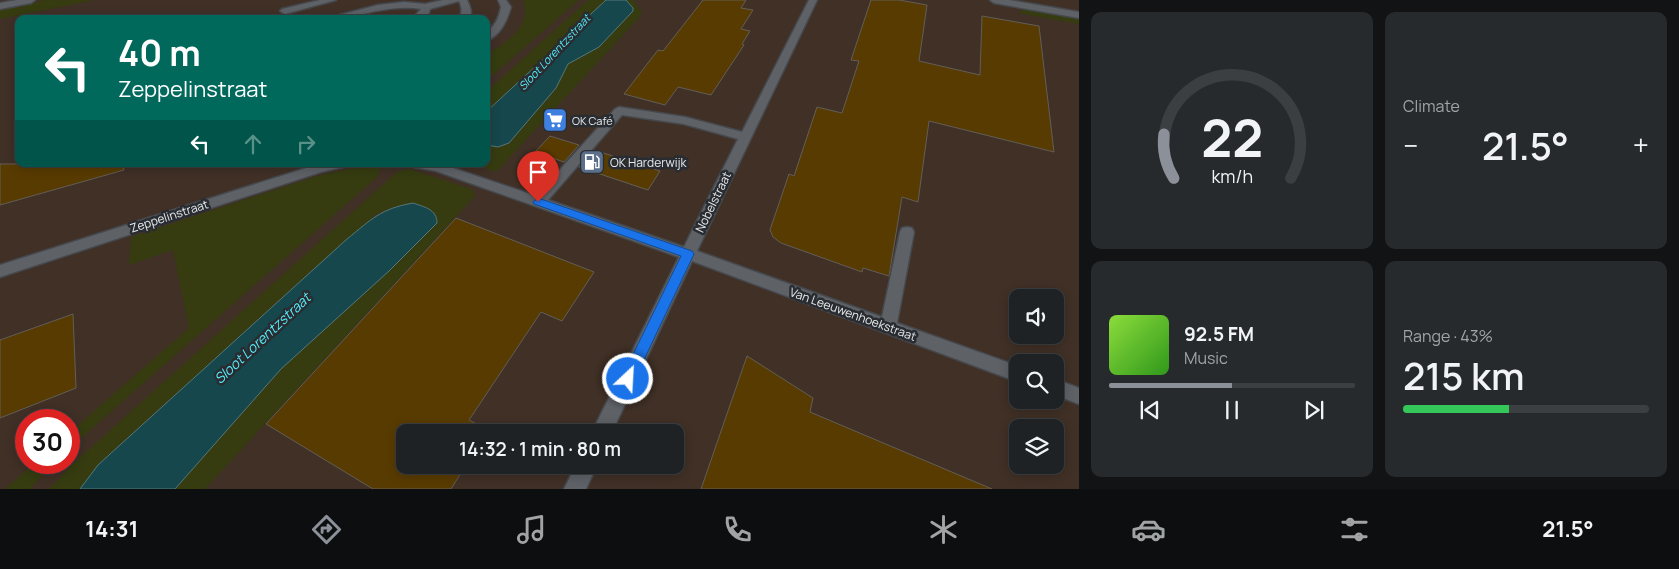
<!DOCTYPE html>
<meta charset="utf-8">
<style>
body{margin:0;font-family:Manrope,sans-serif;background:#272a2d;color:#f1f3f6;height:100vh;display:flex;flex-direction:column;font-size:19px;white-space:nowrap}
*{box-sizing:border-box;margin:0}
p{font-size:16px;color:#a1a4a7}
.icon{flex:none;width:28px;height:28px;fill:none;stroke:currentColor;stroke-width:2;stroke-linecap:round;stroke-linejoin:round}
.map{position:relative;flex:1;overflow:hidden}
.sheet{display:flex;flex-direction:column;gap:12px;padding:12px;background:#111314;width:600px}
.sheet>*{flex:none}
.top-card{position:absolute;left:15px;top:15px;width:475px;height:152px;border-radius:10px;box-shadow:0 2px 12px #0003,0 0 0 1px #3c3f42;background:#00695c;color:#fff;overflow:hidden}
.fabs{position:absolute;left:1009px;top:289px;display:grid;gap:10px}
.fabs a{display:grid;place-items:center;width:55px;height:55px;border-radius:10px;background:#1f2225;box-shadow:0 2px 12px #0003,0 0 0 1px #3c3f42;font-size:25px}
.speed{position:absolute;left:15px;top:409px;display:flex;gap:10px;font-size:25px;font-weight:700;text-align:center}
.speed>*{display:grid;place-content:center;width:65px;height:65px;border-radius:50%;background:#1f2225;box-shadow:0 2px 12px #0003,0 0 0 1px #3c3f42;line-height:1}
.speed .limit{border:8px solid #d22;background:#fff;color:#111}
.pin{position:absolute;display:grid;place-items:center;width:42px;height:42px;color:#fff;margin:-51px -21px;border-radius:50% 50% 50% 0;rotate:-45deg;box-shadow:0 0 5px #0007}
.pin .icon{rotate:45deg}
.me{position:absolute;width:55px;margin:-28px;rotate:25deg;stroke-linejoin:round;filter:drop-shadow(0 0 4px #0008)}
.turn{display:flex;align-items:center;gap:18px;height:105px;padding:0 20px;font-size:22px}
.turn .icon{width:65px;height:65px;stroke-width:2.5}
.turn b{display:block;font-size:35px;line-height:42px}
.lanes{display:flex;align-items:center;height:48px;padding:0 20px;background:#0003;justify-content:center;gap:25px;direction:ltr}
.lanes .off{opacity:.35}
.big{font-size:38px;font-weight:600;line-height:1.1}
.sheet .widget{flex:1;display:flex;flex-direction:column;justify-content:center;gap:8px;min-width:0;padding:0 18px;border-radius:10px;background:#272a2d}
.sheet .dial{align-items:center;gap:0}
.dial svg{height:130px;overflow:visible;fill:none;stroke:#3c3f42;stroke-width:7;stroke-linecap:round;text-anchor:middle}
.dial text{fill:#f1f3f6;stroke:none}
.song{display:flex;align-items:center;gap:15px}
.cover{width:60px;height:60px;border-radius:8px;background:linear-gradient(135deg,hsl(90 70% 55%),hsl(110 70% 35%))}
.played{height:5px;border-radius:2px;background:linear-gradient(90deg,#8c9099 50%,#3c3f42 50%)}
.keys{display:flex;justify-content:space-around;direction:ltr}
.heat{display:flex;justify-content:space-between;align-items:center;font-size:28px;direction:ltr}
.charge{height:8px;border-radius:4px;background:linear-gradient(90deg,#34c759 43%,#3c3f42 0)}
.sheet .tiles{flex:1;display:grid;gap:12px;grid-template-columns:repeat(2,1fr)}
.trip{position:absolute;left:396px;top:424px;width:288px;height:50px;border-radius:10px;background:#1f2225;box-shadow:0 2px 12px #0003,0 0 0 1px #3c3f42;font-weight:600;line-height:50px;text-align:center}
.dock{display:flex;height:80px;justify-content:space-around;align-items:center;background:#0c0e0f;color:#a1a4a7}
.dock .icon{width:35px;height:35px}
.dock .active{color:#8c9099}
.dock b{font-size:22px;color:#f1f3f6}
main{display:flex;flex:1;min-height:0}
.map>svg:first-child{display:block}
</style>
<main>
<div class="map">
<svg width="1079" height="489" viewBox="0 0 1079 489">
<rect width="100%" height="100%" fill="#292d31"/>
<!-- industrial -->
<path fill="#403026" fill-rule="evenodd" d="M0 0H1079V489H0ZM19 19H486V164H19ZM1018 298H1055V335H1018ZM1018 362H1055V400H1018ZM26 420H69V462H26ZM1018 428H1055V465H1018ZM405 432H675V465H405Z"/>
<!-- green -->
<g fill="#363c10">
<path d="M45 0H95L0 19V9Z"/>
<path d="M523 0H579L486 81V54C506 44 533 25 523 0Z"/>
<path d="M588 0H606L578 26V32L570 38 564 40 486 112V92Z"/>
<path d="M626 0H633L642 13 638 19 496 172 473 164H486V145L498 147 509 143 556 88 568 64 599 47 632 11 633 8Z"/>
<path d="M1025 8 1079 18V24L1018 13Z"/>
<path d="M379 167 380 170 377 177 69 449V433L189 328 173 250 129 265 131 237 317 176 349 169Z"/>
<path d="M409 169 472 189 475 196 205 489H175L281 369 424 236 433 211 413 203 378 213 289 291 98 465 80 489H49L76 461 397 172Z"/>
<path d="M35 463H54L30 489H5Z"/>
</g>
<!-- water -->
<g fill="#16474c" stroke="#55787c">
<path d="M606 0H626L633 8V11L599 47 568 64 556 88 509 143 498 147 486 145V112L564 40 571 38 578 32V26Z"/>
<path d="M413 203C424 207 437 209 437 223L389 271 281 369 175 489H80L98 465 347 239C372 219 380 209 413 203Z"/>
</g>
<!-- building -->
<g fill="#583b01" stroke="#625e59">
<path d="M703 0H746L741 8 753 10 741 29 750 31 742 44 744 45 711 95 678 87 665 105 624 94 658 50 663 51Z"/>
<path d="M871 0H899L927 5 919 61 980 75 982 16 1039 26 1054 152 929 121 918 202 902 197 889 276 863 268 862 272 781 243 773 237 770 230 789 174 794 176 817 107 842 113 859 61 851 60Z"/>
<path d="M550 136 579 145 564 162 535 152Z"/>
<path d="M594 150 660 171 648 190 579 167Z"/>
<path d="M0 164H123L124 170 0 205Z"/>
<path d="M456 218 594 272 562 321 541 312 469 420 488 430 487 432H405V465H466L451 489H373L266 424Z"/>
<path d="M73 314 76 388 0 418V340Z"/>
<path d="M747 356 813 398 810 412 992 489H701Z"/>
</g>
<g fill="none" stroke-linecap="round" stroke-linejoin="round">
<defs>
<g id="minor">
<path d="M17 0H35L31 3 0 9V3Z"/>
<path d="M320 0H336L285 14 280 11 282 9Z"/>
<path d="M443 0H467C470 6 473 13 469 19H458C463 13 462 7 459 1L430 9 429 13 423 19H412L421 9C389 3 357 19 324 19L378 5 404 2 425 4Z"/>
<path d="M498 0H506L511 7C507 21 500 36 486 41V33C495 26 499 18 501 7Z"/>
<path d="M809 0H817L697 251 882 317 900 232 902 228 907 227 912 228 914 232 897 323 1018 366V382L692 261 612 432H592L679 257 436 171 414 167 412 164H441L536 196 615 109 619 107 685 117 742 132ZM622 115 684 124 738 139 684 247 548 200Z"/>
<path d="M990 0H1009L1079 12V18L994 3Z"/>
<path d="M319 164H345L343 167 321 172 0 277V265Z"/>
<path d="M1055 379 1079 388V404L1055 395Z"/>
<path d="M576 465H597L586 489H564Z"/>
</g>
</defs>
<!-- minor casing -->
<use href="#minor" stroke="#45484c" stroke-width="3"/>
<!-- minor -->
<use href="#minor" fill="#5e6267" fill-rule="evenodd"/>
</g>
<!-- route -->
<path fill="#1a73e8" stroke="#114b97" d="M538 198 692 251 694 254 633 383 628 385 623 383 621 379 681 256 534 204 533 202Z"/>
<!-- icons -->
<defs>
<symbol id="supermarket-square" viewBox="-11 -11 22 22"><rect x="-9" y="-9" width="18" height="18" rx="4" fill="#3f7fe0" stroke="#292d31"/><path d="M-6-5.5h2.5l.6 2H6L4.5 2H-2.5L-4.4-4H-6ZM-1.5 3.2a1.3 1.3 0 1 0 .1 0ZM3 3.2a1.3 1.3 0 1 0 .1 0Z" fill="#fff"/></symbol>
<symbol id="fuel-square" viewBox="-11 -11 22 22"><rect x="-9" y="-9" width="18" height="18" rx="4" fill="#5c6f8a" stroke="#292d31"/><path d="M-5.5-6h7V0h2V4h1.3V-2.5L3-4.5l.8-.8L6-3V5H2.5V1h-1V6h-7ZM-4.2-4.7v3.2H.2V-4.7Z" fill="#fff"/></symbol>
</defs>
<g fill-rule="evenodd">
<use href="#supermarket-square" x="541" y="106" width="28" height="28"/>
<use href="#fuel-square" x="578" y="148" width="28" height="28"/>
</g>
<g text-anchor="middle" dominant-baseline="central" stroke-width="5" stroke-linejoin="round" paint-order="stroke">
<!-- far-water labels -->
<g font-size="11" font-style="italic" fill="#54edfc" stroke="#292d31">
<text transform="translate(554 52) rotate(-47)">Sloot Lorentzstraat</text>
</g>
<!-- far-poi labels -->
<g font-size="11" fill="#e8ebed" stroke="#292d31" text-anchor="start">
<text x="572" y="120">OK Café</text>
</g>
<!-- poi labels -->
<g font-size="12" fill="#e8ebed" stroke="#292d31" text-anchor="start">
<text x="610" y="162">OK Harderwijk</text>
</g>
<!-- street labels -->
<g font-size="12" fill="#e8ebed" stroke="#292d31">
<text transform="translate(713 202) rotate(-64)">Nobelstraat</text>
<text transform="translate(169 216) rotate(-18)">Zeppelinstraat</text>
<text transform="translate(853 314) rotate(20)">Van Leeuwenhoekstraat</text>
</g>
<!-- water labels -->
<g font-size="14" font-style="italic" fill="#54edfc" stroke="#292d31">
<text transform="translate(262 338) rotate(-43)">Sloot Lorentzstraat</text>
</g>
</g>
</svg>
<div class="fabs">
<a><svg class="icon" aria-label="sound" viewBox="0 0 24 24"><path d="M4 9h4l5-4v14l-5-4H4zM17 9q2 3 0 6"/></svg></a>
<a><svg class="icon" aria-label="search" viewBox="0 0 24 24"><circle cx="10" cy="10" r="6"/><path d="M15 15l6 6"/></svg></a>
<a><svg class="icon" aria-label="layers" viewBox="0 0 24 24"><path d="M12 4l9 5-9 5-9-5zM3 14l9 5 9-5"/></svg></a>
</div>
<div class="speed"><div class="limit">30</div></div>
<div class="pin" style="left:538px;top:202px;background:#d93025"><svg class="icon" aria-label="arrive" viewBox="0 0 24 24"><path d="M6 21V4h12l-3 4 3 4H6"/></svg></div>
<svg class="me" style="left:628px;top:379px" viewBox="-20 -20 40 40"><circle r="17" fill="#1a73e8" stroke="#fff" stroke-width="3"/><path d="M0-11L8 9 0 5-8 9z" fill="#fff"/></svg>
<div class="trip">14:32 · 1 min · 80 m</div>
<div class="top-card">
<div class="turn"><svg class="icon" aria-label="left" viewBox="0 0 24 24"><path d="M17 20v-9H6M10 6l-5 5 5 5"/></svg><div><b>40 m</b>Zeppelinstraat</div></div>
<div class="lanes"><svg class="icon" aria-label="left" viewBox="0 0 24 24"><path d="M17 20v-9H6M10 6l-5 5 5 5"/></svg><svg class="icon off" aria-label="ahead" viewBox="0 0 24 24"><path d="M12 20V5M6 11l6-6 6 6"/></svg><svg class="icon off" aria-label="right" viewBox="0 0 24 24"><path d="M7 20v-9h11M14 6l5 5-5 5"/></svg></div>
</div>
</div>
<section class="sheet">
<div class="tiles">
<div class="widget dial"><svg viewBox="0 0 100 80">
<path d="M14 69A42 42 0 1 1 86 69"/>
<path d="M14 69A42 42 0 0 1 8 42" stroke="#8c9099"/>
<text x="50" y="56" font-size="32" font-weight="700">22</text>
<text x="50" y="72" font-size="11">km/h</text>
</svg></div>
<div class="widget"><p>Climate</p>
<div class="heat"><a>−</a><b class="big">21.5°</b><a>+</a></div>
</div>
<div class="widget">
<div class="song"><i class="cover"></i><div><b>92.5 FM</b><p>Music</p></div></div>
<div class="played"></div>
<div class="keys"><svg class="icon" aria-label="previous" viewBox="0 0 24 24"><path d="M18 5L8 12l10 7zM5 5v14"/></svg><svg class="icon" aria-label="pause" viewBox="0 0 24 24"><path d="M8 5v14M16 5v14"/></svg><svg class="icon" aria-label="next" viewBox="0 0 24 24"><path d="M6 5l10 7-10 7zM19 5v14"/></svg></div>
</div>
<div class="widget"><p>Range · 43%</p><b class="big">215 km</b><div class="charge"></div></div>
</div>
</section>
</main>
<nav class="dock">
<b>14:31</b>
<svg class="icon active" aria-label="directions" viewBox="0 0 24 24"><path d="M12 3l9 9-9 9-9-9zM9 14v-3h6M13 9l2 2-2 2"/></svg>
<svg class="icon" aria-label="music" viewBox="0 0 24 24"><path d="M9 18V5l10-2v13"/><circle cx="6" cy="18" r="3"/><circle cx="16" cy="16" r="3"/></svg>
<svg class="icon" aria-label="phone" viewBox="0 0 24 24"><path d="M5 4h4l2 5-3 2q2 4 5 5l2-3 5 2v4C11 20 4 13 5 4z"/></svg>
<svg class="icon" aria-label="climate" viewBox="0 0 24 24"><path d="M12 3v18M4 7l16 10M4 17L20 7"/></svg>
<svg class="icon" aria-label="car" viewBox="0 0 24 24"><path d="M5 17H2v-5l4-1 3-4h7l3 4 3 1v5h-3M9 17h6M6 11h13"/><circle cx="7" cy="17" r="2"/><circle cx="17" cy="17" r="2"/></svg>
<svg class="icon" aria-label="filters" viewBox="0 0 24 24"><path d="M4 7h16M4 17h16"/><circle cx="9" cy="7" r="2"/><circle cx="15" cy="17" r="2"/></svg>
<b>21.5°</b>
</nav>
